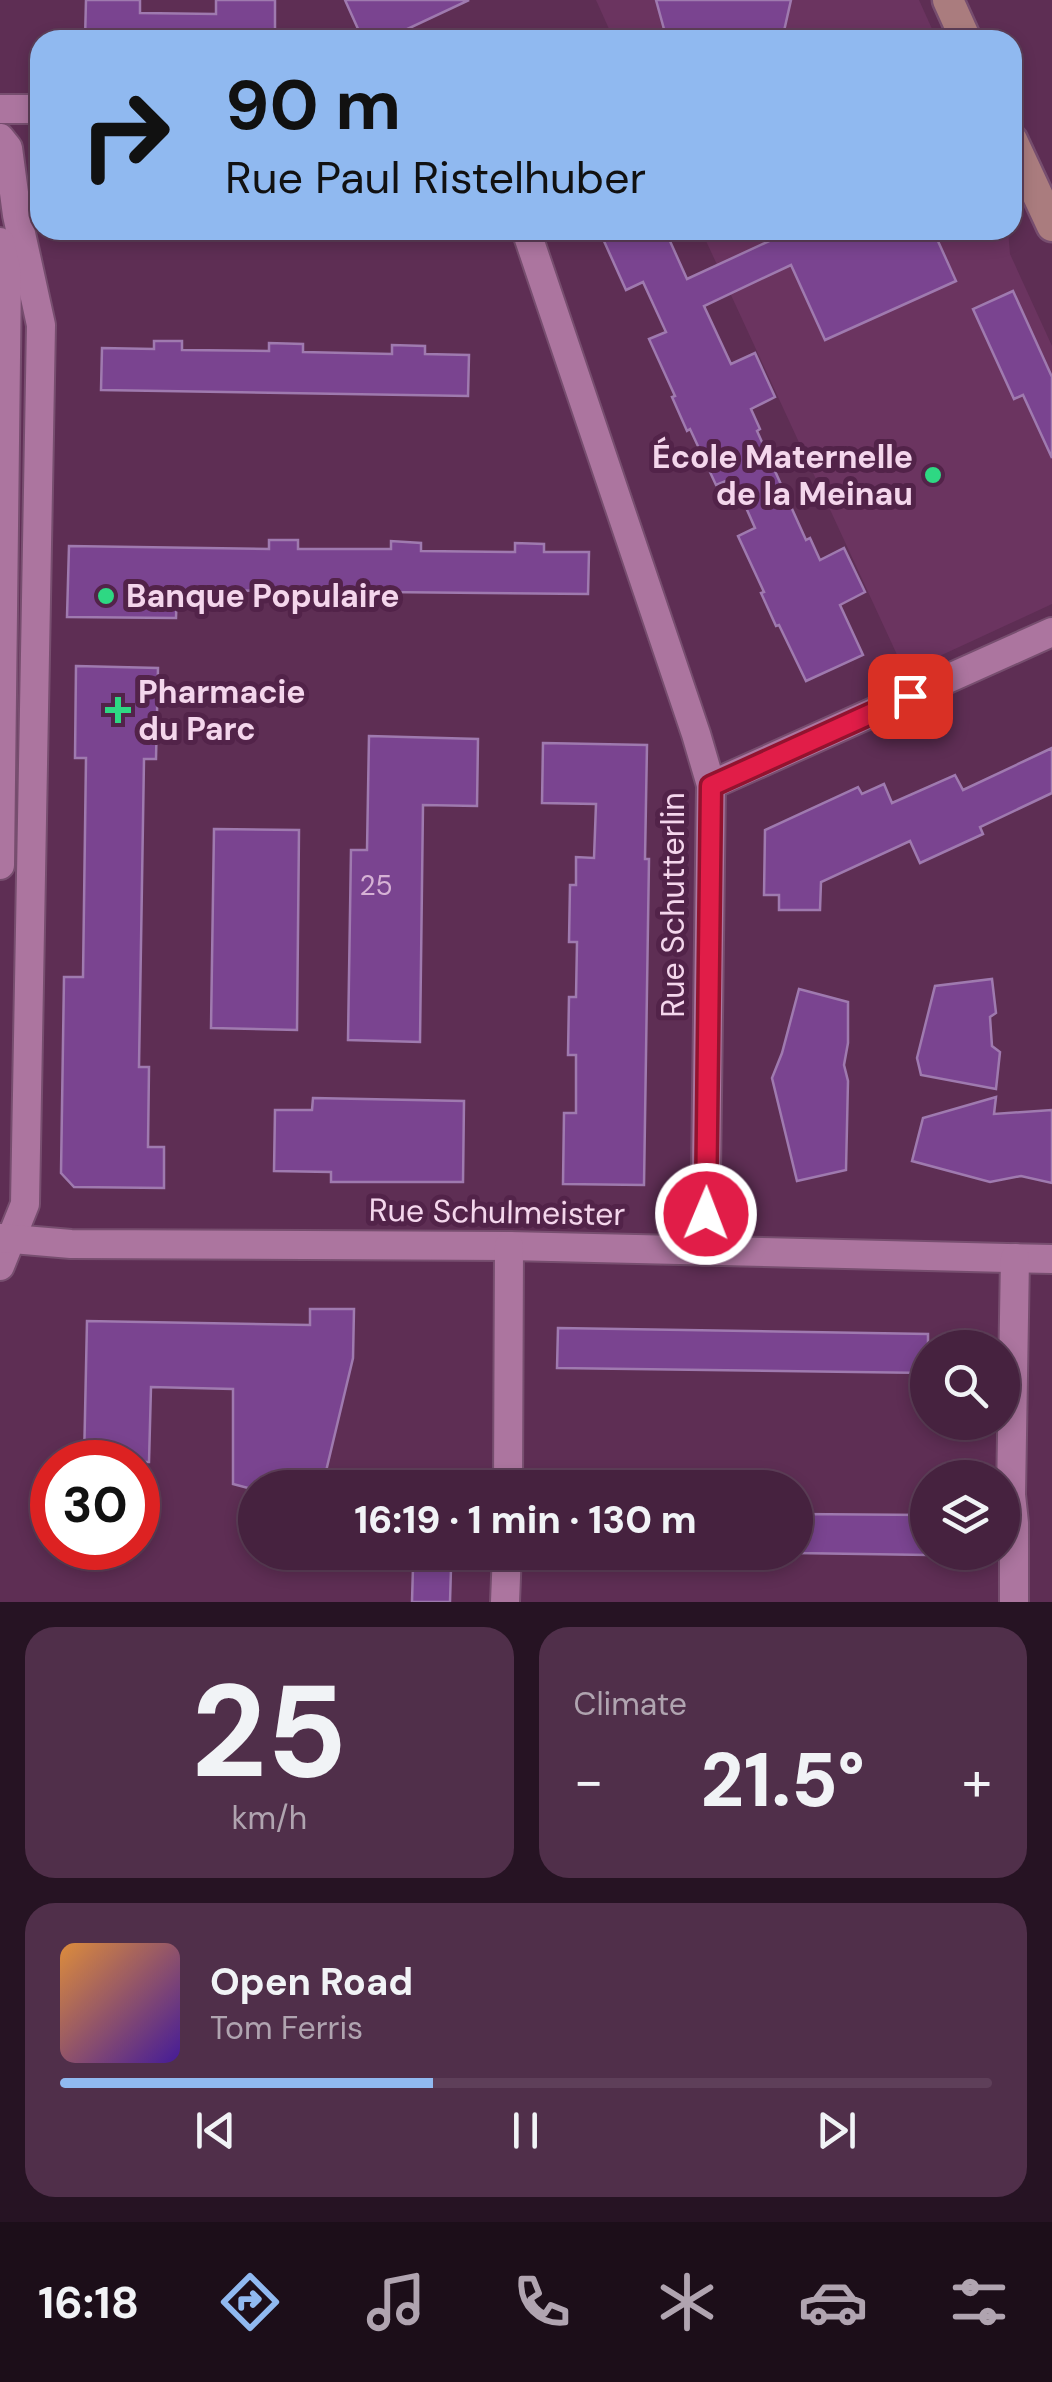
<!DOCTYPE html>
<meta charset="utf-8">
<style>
body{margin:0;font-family:"DM Sans",sans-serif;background:#502f4a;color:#f1f3f6;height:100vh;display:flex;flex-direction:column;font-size:38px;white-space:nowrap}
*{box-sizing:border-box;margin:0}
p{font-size:32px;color:#b0a4b0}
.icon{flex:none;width:55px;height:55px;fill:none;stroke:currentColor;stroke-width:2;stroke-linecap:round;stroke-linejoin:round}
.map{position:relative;height:1602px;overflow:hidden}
.panel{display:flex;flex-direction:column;gap:25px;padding:25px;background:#261323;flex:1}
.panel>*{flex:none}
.top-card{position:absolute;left:30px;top:30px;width:992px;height:210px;border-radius:30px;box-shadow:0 5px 15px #0003,0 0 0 2px #5e3f59;background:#90b9f0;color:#111;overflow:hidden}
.buttons{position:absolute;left:910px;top:1330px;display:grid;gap:20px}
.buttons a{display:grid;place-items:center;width:110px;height:110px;border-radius:50%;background:#46223f;box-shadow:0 5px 15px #0003,0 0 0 2px #5e3f59;font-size:50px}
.speed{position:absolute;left:30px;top:1440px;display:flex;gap:20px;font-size:50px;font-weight:700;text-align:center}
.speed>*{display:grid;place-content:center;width:130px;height:130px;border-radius:50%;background:#46223f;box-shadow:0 5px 15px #0003,0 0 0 2px #5e3f59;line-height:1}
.speed .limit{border:15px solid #d22;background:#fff;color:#111}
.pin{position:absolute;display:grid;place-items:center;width:85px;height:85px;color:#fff;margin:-42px;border-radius:20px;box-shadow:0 5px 15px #0006}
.me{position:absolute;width:110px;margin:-55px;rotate:1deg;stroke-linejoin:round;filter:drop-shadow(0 0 8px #0008)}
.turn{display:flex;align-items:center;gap:35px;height:210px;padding:0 30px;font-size:45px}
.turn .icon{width:130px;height:130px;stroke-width:2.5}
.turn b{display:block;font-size:70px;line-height:85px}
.big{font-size:75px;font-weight:800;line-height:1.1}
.panel .tile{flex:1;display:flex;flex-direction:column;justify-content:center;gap:15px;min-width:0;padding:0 35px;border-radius:30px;background:#502f4a}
.panel .dial{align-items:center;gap:0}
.dial b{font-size:130px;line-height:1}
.song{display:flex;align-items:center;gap:30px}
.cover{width:120px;height:120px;border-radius:15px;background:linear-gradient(135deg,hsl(30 70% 55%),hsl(260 70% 35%))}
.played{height:10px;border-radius:5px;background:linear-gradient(90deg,#90b9f0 40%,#5e3f59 40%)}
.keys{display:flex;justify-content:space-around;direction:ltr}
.heat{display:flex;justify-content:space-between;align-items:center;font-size:55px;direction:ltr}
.panel .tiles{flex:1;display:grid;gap:25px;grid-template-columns:1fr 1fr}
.tile:last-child{grid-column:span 2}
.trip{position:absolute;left:238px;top:1470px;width:575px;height:100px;border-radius:50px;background:#46223f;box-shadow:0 5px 15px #0003,0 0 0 2px #5e3f59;font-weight:800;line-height:100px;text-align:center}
.tabs{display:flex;height:160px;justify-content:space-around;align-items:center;background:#1c0e19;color:#b0a4b0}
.tabs .icon{width:70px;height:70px}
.tabs .current{color:#90b9f0}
.tabs b{font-size:45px;color:#f1f3f6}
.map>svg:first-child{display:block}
</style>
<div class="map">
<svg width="1052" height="1602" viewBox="0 0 1052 1602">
<rect width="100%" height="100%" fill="#5e2e54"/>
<!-- built -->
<g fill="#6b3460">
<path d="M596 0H919L937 40H614Z"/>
<path d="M701 230H1008L1010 254 1052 346V604L905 672Z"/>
</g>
<!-- building -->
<g fill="#7a4490" stroke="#9f7aaf" stroke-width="2.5">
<path d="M86 0H140V13L216 14V0H275V40H85Z"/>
<path d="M345 0H469L384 40H363Z"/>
<path d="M656 0H791L782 40H667Z"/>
<path d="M599 230H665L687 279 793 230H933L956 281 825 340 791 265 704 306 731 364 755 353 775 397 751 409 760 429 757 431 806 540 810 538 820 560 844 548 865 592 840 605 863 655 806 681 779 625 776 626 761 593 764 592 738 536 755 528 733 478 716 485 690 429 687 431 672 397 675 396 649 339 666 332 643 282 626 290Z"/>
<path d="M1013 291 1052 377V458L1023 395 1014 399 973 309Z"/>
<path d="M154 341H182V350L269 351V343L303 344V352L392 354V345L425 346V354L469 355 468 396 101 390 102 348 154 349Z"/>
<path d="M269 540H298V549H391V541L421 543V551L515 552V543L544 544V552H589L588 594 177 590 176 618 67 617 69 546 269 549Z"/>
<path d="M76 666 158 668 156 759H144L139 1067H149L148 1147H164V1188L74 1187 61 1173 64 977H83L86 758H75Z"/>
<path d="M369 736 478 739 477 806 423 805 420 1042 348 1040 351 850H367Z"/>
<path d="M543 743 647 745 645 859H649L644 1185 563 1184 564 1113H576V1055H568L569 997H576L577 942H569L570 885H576V857L594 858 596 804 542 803Z"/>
<path d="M1052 748V793L980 827 983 834 920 863 910 841 821 882 820 910H779V895H764L765 830 858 787 862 794 884 784 892 803 955 775 963 790Z"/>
<path d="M214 829 299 830 297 1030 211 1028Z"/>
<path d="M992 979 996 1013 990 1017 992 1046 1000 1052 996 1089 921 1075 917 1058 935 986Z"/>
<path d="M799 989 848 1002V1043L844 1065 848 1081 846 1170 797 1181 772 1078 782 1053Z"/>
<path d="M996 1097 994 1114 1052 1110V1183L1021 1176 990 1182 912 1161 923 1118Z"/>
<path d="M313 1098 464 1101 463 1182H331V1172L274 1171 275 1110H312Z"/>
<path d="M310 1309H354L353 1358 322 1488H248L233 1484V1389L151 1387 149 1462H84L87 1321 310 1325Z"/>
<path d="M558 1328 928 1334V1373L557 1368Z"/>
<path d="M795 1514 928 1515V1555L795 1553Z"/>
<path d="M413 1567 451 1568 450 1602H412Z"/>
</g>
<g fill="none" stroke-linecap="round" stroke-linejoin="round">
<defs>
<g id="street">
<path d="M0 109H40"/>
<path d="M0 138 8 148 17 215 41 325 25 1204 0 1266"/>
<path d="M526 230 696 734 711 785 705 1251"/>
<path d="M0 242 7 273 0 865"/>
<path d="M711 785 1052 632"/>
<path d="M0 1238 71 1244 509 1246 1052 1259"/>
<path d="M508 1488 509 1246"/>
<path d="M505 1602 507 1552"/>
<path d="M1014 1602V1523L1011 1495 1015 1258"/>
</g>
<g id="secondary">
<path d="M948 0 966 40"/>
<path d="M1012 140 1052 226"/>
</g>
</defs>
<!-- street casing -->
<use href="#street" stroke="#774e6f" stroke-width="32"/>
<!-- secondary casing -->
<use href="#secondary" stroke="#774e6f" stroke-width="35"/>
<!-- street -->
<use href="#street" stroke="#ac759f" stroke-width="28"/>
<!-- secondary -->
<use href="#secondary" stroke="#aa7c7e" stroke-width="30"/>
</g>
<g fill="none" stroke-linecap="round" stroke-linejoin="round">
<defs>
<path id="route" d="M706 1214 711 786 910 696"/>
</defs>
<!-- route casing -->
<use href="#route" stroke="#92132f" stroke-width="25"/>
<!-- route -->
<use href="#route" stroke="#e11d48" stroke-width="18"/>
</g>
<!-- markers -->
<g fill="#2ed883" stroke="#522349" stroke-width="4">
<circle cx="933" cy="475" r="10"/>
<circle cx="106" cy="596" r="10"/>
<path d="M113 695h10v10h10v10h-10v10h-10v-10h-10v-10h10z"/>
</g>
<g text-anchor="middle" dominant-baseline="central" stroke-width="10" stroke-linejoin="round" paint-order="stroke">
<!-- number labels -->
<g font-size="28" fill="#d6b2d5">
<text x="376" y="885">25</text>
</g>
<!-- poi labels -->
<g font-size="32" font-weight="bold" fill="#f4d6ec" stroke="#522349" text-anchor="start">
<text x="913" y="457" text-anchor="end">École Maternelle<tspan x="913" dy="37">de la Meinau</tspan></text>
<text x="126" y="596">Banque Populaire</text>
<text x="138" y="692">Pharmacie<tspan x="138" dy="37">du Parc</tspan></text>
</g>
<!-- street labels -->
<g font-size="32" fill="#f4d6ec" stroke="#522349">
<text transform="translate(673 905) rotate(-90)">Rue Schutterlin</text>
<text transform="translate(497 1212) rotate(1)">Rue Schulmeister</text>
</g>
</g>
</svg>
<div class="buttons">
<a><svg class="icon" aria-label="search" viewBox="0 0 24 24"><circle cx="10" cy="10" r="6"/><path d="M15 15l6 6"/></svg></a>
<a><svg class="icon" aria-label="layers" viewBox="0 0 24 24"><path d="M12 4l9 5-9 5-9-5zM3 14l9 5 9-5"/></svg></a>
</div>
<div class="speed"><div class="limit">30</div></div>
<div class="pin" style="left:910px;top:696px;background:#d93025"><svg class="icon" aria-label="arrive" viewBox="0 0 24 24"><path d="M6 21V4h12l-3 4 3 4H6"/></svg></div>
<svg class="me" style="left:706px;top:1214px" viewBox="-20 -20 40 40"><circle r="17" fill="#e11d48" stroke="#fff" stroke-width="3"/><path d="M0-11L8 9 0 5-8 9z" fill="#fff"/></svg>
<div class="trip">16:19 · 1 min · 130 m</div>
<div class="top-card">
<div class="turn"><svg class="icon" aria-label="right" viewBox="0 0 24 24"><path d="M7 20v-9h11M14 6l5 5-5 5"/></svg><div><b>90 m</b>Rue Paul Ristelhuber</div></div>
</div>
</div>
<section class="panel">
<div class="tiles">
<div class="tile dial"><b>25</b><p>km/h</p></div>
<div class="tile"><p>Climate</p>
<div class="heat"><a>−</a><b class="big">21.5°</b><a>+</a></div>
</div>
<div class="tile">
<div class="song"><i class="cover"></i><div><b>Open Road</b><p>Tom Ferris</p></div></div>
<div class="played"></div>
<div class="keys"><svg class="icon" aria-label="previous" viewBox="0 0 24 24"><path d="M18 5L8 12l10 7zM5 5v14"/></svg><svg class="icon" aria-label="pause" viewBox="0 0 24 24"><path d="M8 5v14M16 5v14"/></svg><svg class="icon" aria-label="next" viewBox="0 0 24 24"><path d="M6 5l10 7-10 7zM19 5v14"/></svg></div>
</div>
</div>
</section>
<nav class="tabs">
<b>16:18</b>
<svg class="icon current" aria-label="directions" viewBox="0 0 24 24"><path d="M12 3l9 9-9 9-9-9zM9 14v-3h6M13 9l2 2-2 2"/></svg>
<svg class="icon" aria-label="music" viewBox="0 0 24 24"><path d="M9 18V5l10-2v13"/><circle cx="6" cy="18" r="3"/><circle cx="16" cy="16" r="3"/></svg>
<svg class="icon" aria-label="phone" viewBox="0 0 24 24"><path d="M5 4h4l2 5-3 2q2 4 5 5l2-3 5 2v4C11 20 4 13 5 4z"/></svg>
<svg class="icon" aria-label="climate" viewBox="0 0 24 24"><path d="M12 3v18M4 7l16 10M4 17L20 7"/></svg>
<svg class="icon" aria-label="car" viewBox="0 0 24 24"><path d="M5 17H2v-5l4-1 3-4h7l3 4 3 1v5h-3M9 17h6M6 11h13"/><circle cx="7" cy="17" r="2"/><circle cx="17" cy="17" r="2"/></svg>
<svg class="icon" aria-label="filters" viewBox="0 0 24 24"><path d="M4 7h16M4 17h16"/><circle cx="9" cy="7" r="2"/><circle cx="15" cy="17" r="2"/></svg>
</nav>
